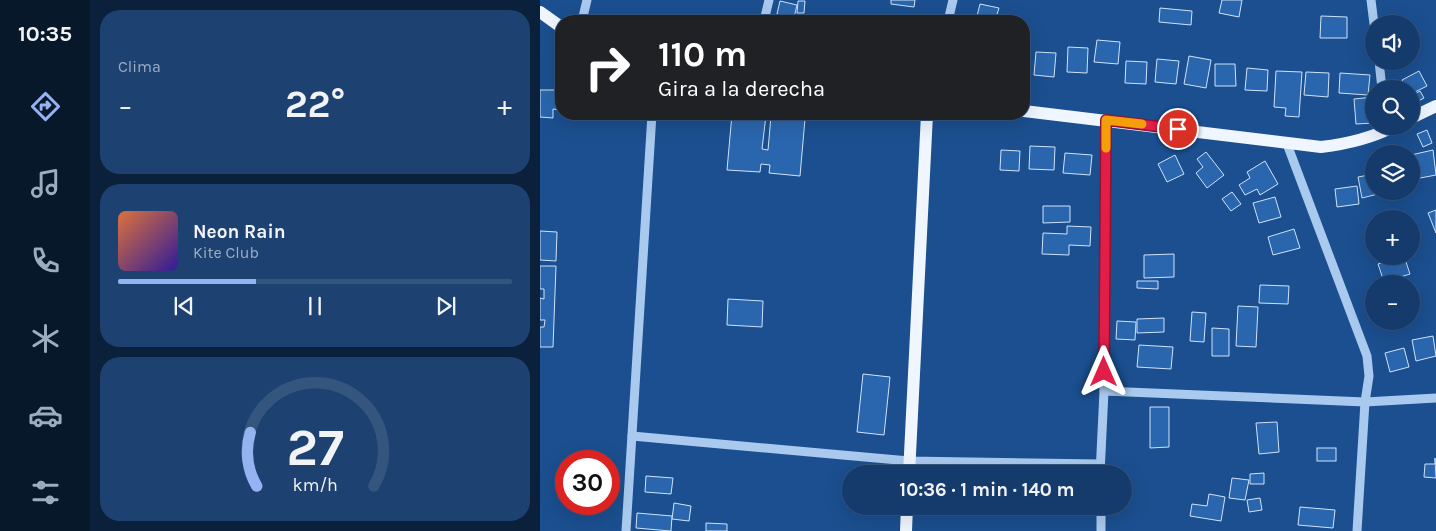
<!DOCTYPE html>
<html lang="es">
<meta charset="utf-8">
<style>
body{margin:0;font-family:Karla,sans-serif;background:#1d4271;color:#f1f3f6;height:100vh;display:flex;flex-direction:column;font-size:19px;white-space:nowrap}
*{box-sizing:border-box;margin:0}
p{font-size:16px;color:#9dadc1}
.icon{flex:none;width:28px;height:28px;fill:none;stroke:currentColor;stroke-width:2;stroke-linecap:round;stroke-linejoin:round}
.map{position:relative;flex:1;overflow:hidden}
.panel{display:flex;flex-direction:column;gap:10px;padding:10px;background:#0b203b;width:450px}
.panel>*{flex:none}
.banner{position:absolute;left:15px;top:15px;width:475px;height:105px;border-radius:20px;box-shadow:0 5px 20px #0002,0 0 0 1px #33557e;background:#202124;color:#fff;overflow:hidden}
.tools{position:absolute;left:825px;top:15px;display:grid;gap:10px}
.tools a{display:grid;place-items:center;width:55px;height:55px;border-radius:50%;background:#143b6b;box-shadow:0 5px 20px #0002,0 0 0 1px #33557e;font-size:25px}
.speed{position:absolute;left:15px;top:450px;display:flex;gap:10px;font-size:25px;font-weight:700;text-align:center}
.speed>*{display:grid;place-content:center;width:65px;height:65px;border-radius:50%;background:#143b6b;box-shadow:0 5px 20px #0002,0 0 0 1px #33557e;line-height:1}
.speed .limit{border:8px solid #d22;background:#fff;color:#111}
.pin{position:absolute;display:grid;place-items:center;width:42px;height:42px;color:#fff;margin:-21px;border:2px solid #fff;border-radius:50%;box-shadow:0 1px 5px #0007}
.me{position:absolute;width:55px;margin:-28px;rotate:0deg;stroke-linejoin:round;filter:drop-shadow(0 0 4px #0008)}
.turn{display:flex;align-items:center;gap:18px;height:105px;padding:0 20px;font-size:22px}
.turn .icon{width:65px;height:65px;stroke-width:2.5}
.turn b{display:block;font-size:35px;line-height:42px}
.big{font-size:38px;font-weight:700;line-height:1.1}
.panel .card{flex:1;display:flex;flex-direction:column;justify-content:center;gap:8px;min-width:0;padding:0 18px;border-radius:20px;background:#1d4271}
.panel .dial{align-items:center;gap:0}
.dial svg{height:130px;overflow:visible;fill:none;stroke:#33557e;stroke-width:7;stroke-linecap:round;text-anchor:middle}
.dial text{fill:#f1f3f6;stroke:none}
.song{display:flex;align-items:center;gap:15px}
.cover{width:60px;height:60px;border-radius:8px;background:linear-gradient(135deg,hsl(20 70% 55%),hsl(250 70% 35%))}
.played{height:5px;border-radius:2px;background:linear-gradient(90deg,#95b2f1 35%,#33557e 35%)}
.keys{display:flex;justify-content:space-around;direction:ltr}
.heat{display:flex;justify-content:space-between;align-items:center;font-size:28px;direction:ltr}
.trip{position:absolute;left:302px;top:465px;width:290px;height:50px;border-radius:25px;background:#143b6b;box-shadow:0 5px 20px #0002,0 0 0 1px #33557e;font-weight:700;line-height:50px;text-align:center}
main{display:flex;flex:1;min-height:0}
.menu{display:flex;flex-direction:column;width:90px;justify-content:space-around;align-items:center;background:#08182b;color:#9dadc1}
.menu .icon{width:35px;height:35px}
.menu .on{color:#95b2f1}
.menu b{font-size:22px;color:#f1f3f6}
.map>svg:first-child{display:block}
</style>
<main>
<nav class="menu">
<b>10:35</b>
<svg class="icon on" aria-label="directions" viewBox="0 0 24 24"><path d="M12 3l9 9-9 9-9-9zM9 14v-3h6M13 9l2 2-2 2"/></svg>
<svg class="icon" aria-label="music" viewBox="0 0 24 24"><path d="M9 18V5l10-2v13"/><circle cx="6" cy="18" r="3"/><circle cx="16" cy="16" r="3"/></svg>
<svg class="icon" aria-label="phone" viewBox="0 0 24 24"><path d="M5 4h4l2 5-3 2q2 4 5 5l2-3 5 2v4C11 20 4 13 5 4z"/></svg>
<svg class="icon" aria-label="climate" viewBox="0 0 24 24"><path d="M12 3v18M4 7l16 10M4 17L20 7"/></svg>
<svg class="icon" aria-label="car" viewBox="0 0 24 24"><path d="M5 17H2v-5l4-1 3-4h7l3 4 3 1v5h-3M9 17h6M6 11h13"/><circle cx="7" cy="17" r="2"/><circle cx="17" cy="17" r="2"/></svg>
<svg class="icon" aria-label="filters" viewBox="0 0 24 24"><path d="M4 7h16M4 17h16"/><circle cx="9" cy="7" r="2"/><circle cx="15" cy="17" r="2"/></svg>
</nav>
<section class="panel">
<div class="card"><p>Clima</p>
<div class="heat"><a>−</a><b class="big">22°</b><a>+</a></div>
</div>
<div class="card">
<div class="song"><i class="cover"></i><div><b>Neon Rain</b><p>Kite Club</p></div></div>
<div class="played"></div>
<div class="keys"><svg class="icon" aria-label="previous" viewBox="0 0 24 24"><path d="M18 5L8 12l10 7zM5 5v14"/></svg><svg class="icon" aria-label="pause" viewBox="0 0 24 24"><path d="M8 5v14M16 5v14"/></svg><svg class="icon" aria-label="next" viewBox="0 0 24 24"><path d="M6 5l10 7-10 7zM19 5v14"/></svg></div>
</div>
<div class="card dial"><svg viewBox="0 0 100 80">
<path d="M14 69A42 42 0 1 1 86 69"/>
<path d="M14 69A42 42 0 0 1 10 36" stroke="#95b2f1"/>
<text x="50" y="56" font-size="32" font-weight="700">27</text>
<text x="50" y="72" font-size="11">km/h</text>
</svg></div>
</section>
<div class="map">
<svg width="896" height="531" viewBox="0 0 896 531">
<rect width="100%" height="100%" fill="#1b4f8f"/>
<!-- building -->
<g fill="#2a66ad" stroke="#cfe3fa">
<path d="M351 0H375L374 7 351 4Z"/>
<path d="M682 0H702L699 17 679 13Z"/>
<path d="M240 1 257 5 254 18 237 14Z"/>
<path d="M258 1H265L264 13H257Z"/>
<path d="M440 4 459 8 455 21 436 20Z"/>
<path d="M620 8 652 11 651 25 619 22Z"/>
<path d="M781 16 807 17V38H780Z"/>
<path d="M557 40 580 42 578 64 554 62Z"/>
<path d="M528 47 548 48 547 73 527 72Z"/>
<path d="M496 52 516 53 514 77 494 75Z"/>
<path d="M649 56 671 60 666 88 644 84Z"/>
<path d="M617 59 639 61 636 84 615 82Z"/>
<path d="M586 61 607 62 606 84 585 83Z"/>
<path d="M675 64H695L696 86H675Z"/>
<path d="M707 68 728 70 727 91 705 90Z"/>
<path d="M736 71 762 72 759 117 745 116 746 108 734 107Z"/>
<path d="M879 71 887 86 871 94V89H866L862 80Z"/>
<path d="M766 72 789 73 788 97 764 95Z"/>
<path d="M800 73 830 75 828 95 799 93Z"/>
<path d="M0 90H20V110L13 109V118L0 117Z"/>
<path d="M880 91 884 98 871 105V96Z"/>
<path d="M833 97 834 123 816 124 814 99Z"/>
<path d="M192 114 226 115 222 149 228 150 231 116 265 119 260 176 229 173 230 165 221 164 220 172 187 170Z"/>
<path d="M887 130 892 143 883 147 877 134Z"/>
<path d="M490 146 515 147 514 170 489 169Z"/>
<path d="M461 150 480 151 479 171 460 170Z"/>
<path d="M893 150 896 175 875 179 871 155Z"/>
<path d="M666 152 684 175 667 188 656 173 663 167 657 159Z"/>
<path d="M525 153 552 155 550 175 523 173Z"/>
<path d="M635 155 644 174 627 182 618 164Z"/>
<path d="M725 161 738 184 720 195 717 189 705 195 699 185 710 178 707 172Z"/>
<path d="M834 174V191H842V193L822 198 818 177Z"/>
<path d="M817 186 819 204 797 207 795 189Z"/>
<path d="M692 192 701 204 691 211 682 199Z"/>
<path d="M735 197 741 217 719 223 713 203Z"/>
<path d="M503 206H530V222L503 223Z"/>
<path d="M896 210V233L888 213Z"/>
<path d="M527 226 551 227 550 246 529 245V255L502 254 503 233 527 234Z"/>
<path d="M754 229 760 248 733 255 728 237Z"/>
<path d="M0 231 17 232 16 261 0 260Z"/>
<path d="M834 232V255H833L826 235Z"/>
<path d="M634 254V277L604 278V255Z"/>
<path d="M860 256H864L870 274 844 282 838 264Z"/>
<path d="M0 266H16L13 347H0V327H4L5 320H0V298L4 299V289H0Z"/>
<path d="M597 281H618V289L597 288Z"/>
<path d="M720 285 749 286 748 304 719 303Z"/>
<path d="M188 299 223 301 222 327 187 325Z"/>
<path d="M698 306 718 307 716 347 696 346Z"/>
<path d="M652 312 666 313 664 342 650 341Z"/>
<path d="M624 318V332L597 333V319Z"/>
<path d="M577 321 596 322 595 340 576 339Z"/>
<path d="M672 328 689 329V356H672Z"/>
<path d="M893 336 896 356 876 361 872 340Z"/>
<path d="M599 345 633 347 631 369 597 367Z"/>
<path d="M864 348 869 367 850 372 845 353Z"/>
<path d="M323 374 350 377 344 435 317 432Z"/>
<path d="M610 407H629V447L610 448Z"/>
<path d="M737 422 739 452 719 454 716 423Z"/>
<rect x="777" y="448" width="19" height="13"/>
<path d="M895 458 896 478 884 477 885 464H895Z"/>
<path d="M724 473V484H710V474Z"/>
<path d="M106 476 133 478 131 494 105 492Z"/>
<path d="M692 478 709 480 705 500 689 498Z"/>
<path d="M669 494 685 497 681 521 650 516 652 504 667 506Z"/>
<path d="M720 498 722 510 709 512 707 500Z"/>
<path d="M134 503 151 506 149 521 132 519Z"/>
<path d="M760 507 795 510 793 528 758 525Z"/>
<path d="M97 513 132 516 131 531 96 528Z"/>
<path d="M166 523 187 524V531H166Z"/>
</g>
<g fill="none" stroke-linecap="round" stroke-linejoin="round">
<!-- minor -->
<g stroke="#a9c9ee" stroke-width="9">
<path d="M831 0 834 24"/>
<path d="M42 21 47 0"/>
<path d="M224 21 229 0"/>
<path d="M408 21 413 0"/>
<path d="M839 61 842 89"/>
<path d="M747 144 827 356 829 376 825 402 817 531"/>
<path d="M564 391 825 402 896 398"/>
<path d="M92 436 369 461 560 464"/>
<path d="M560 474 564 391 566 120"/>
<path d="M561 506V531"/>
<path d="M86 531 112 114"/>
</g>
<!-- major -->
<g stroke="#f0f6ff" stroke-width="12">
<path d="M0 12 21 27"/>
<path d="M484 111 781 147C807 144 832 138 855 126"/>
<path d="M871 118 896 106"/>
<path d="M369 474 387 114"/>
<path d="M366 531 367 506"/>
</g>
</g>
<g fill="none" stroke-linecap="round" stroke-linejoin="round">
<defs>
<path id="route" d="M564 372 566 120 638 129"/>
</defs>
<!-- route casing -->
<use href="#route" stroke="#92132f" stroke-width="12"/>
<!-- route -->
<use href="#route" stroke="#e11d48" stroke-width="9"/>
<!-- slow -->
<path stroke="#f59e0b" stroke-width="9" d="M566 148V120L602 124"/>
</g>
</svg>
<div class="tools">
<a><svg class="icon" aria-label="sound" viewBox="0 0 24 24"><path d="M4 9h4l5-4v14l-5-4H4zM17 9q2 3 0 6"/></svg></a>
<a><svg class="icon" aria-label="search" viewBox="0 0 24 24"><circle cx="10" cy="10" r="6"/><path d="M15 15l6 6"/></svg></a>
<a><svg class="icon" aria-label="layers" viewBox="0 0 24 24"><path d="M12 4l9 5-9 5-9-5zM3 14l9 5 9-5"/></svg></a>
<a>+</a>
<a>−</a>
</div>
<div class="speed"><div class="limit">30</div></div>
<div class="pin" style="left:638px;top:129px;background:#d93025"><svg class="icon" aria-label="arrive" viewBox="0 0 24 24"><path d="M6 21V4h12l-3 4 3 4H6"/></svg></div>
<svg class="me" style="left:564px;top:372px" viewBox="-20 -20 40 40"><path d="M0-17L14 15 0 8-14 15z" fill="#e11d48" stroke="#fff" stroke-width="4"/></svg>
<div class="trip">10:36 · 1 min · 140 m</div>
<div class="banner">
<div class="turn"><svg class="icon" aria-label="right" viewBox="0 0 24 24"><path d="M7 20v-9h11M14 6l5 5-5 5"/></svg><div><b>110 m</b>Gira a la derecha</div></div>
</div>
</div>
</main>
